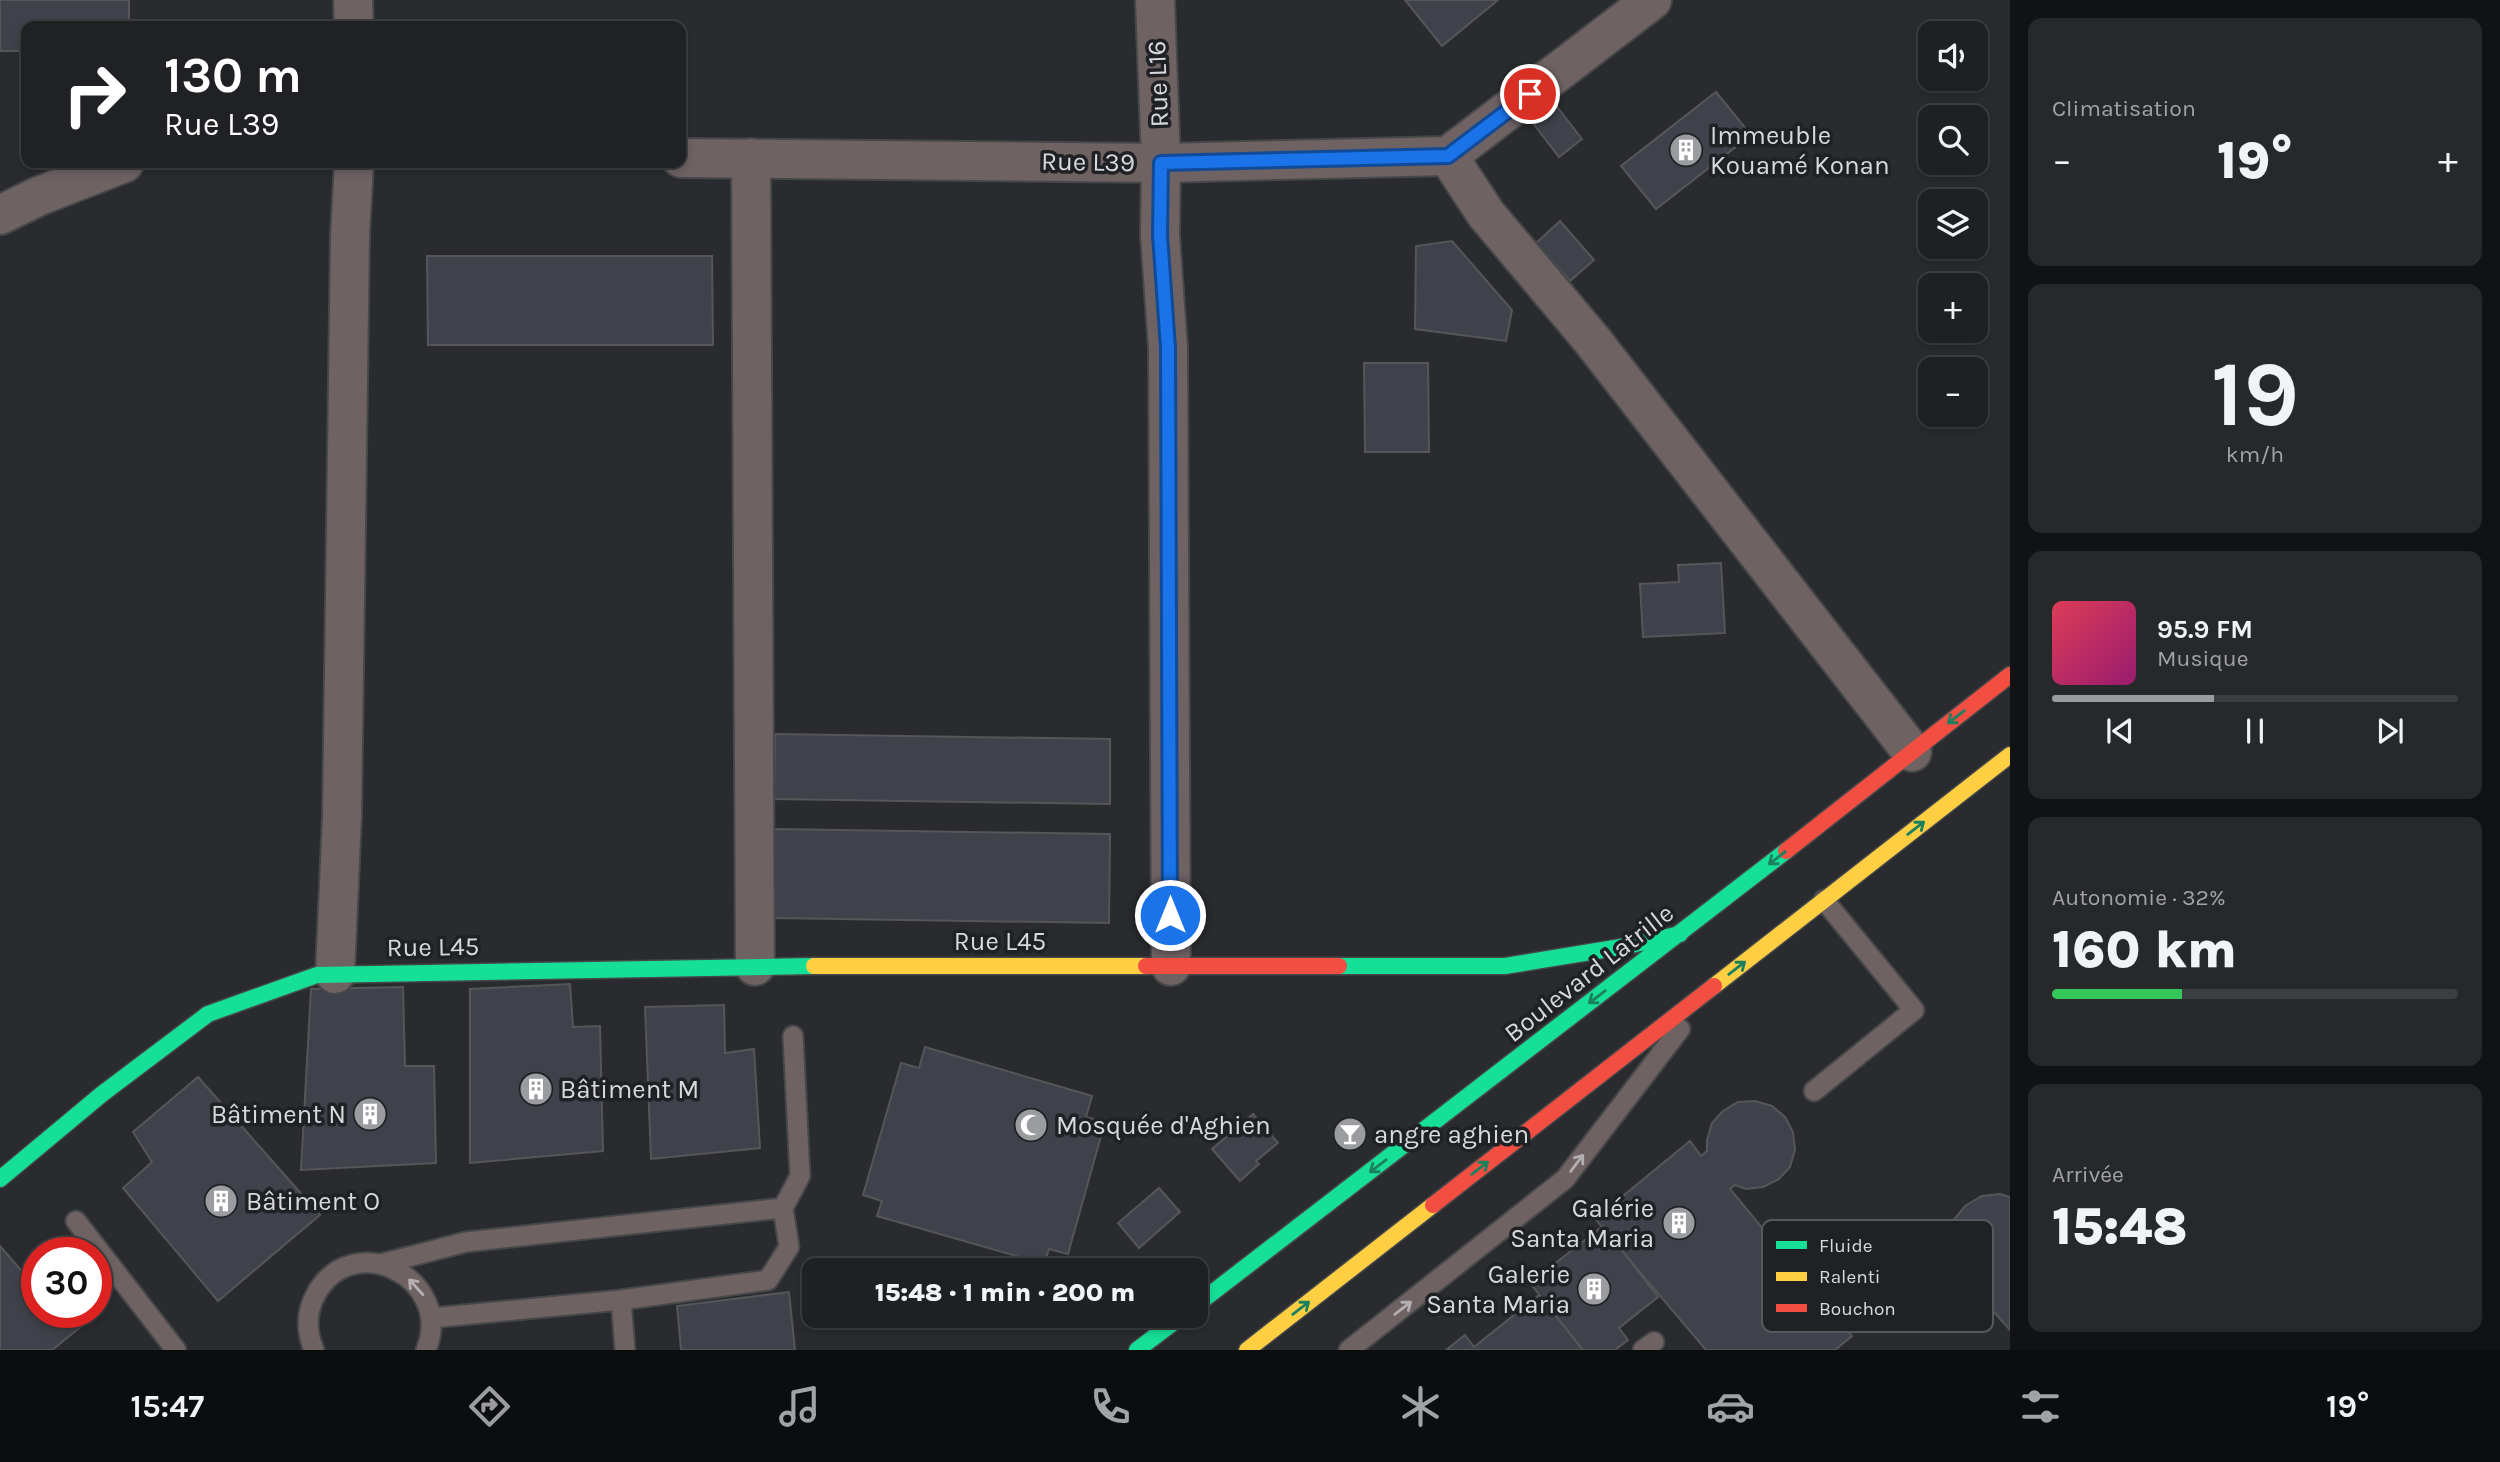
<!DOCTYPE html>
<html lang="fr">
<meta charset="utf-8">
<style>
body{margin:0;font-family:Karla,sans-serif;background:#27282a;color:#f1f3f6;height:100vh;display:flex;flex-direction:column;font-size:26px;white-space:nowrap}
*{box-sizing:border-box;margin:0}
p{font-size:23px;color:#a1a3a5}
.icon{flex:none;width:38px;height:38px;fill:none;stroke:currentColor;stroke-width:2;stroke-linecap:round;stroke-linejoin:round}
.map{position:relative;flex:1;overflow:hidden}
.side{display:flex;flex-direction:column;gap:18px;padding:18px;background:#111213;width:490px}
.side>*{flex:none}
.banner{position:absolute;left:21px;top:21px;width:665px;height:147px;border-radius:14px;box-shadow:0 4px 10px #0003,0 0 0 2px #3c3e40;background:#202124;color:#fff;overflow:hidden}
.controls{position:absolute;left:1918px;top:21px;display:grid;gap:14px}
.controls a{display:grid;place-items:center;width:70px;height:70px;border-radius:14px;background:#1f2022;box-shadow:0 4px 10px #0003,0 0 0 2px #3c3e40;font-size:35px}
.speed{position:absolute;left:21px;top:1237px;display:flex;gap:14px;font-size:35px;font-weight:700;text-align:center}
.speed>*{display:grid;place-content:center;width:91px;height:91px;border-radius:50%;background:#1f2022;box-shadow:0 4px 10px #0003,0 0 0 2px #3c3e40;line-height:1}
.speed .limit{border:10px solid #d22;background:#fff;color:#111}
.pin{position:absolute;display:grid;place-items:center;width:60px;height:60px;color:#fff;margin:-30px;border:4px solid #fff;border-radius:50%;box-shadow:0 2px 7px #0007}
.me{position:absolute;width:77px;margin:-38px;rotate:0deg;stroke-linejoin:round;filter:drop-shadow(0 0 5px #0008)}
.turn{display:flex;align-items:center;gap:24px;height:147px;padding:0 28px;font-size:32px}
.turn .icon{width:91px;height:91px;stroke-width:2.5}
.turn b{display:block;font-size:49px;line-height:60px}
.big{font-size:52px;font-weight:800;line-height:1.1}
.side .tile{flex:1;display:flex;flex-direction:column;justify-content:center;gap:10px;min-width:0;padding:0 24px;border-radius:14px;background:#27282a}
.side .dial{align-items:center;gap:0}
.dial b{font-size:91px;line-height:1}
.song{display:flex;align-items:center;gap:21px}
.cover{width:84px;height:84px;border-radius:10px;background:linear-gradient(135deg,hsl(350 70% 55%),hsl(320 70% 35%))}
.played{height:7px;border-radius:4px;background:linear-gradient(90deg,#9b9c9f 40%,#3c3e40 40%)}
.keys{display:flex;justify-content:space-around;direction:ltr}
.heat{display:flex;justify-content:space-between;align-items:center;font-size:38px;direction:ltr}
.charge{height:10px;border-radius:5px;background:linear-gradient(90deg,#34c759 32%,#3c3e40 0)}
.trip{position:absolute;left:802px;top:1258px;width:406px;height:70px;border-radius:14px;background:#1f2022;box-shadow:0 4px 10px #0003,0 0 0 2px #3c3e40;font-weight:800;line-height:70px;text-align:center}
.menu{display:flex;height:112px;justify-content:space-around;align-items:center;background:#0c0d0e;color:#a1a3a5}
.menu .icon{width:49px;height:49px}
.menu .current{color:#9b9c9f}
.menu b{font-size:32px;color:#f1f3f6}
main{display:flex;flex:1;min-height:0}
.map>svg:first-child{display:block}
</style>
<main>
<div class="map">
<svg width="2010" height="1350" viewBox="0 0 2010 1350">
<rect width="100%" height="100%" fill="#292b2e"/>
<!-- building -->
<g fill="#3f424a" stroke="#565659" stroke-width="2">
<path d="M0 0H129V26H26V51H0Z"/>
<path d="M1405 0H1498L1442 46Z"/>
<path d="M1716 92 1751 135 1656 209 1621 166Z"/>
<path d="M1555 104 1582 139 1559 157 1532 122Z"/>
<path d="M1560 221 1594 260 1570 281 1536 243Z"/>
<path d="M1452 241 1512 310 1506 341 1415 329 1416 246Z"/>
<path d="M427 256H712L713 345H428Z"/>
<path d="M1364 363H1428L1429 452H1365Z"/>
<path d="M1721 563 1725 633 1643 637 1640 584 1679 582 1678 565Z"/>
<path d="M775 734 1110 739V804L774 799Z"/>
<path d="M774 829 1110 834 1109 923 774 918Z"/>
<path d="M570 984 573 1027 600 1026 603 1151 470 1163V989Z"/>
<path d="M403 987 405 1066H434L436 1163 301 1170 311 989Z"/>
<path d="M724 1005 725 1053 754 1049 760 1148 651 1159 645 1007Z"/>
<path d="M925 1047 1092 1096 1086 1117 1105 1122 1068 1254 1049 1249 1044 1264 877 1216 882 1201 863 1195 901 1063 919 1068Z"/>
<path d="M198 1077 320 1215 218 1301 123 1188 152 1162 133 1132Z"/>
<path d="M1755 1101 1772 1106 1785 1117 1793 1132 1795 1150 1790 1167 1779 1179 1763 1187 1746 1189 1735 1185 1730 1189 1852 1336 1835 1350H1706L1595 1219 1690 1141 1701 1156 1707 1151V1140L1712 1123 1723 1111 1738 1102Z"/>
<path d="M1253 1114 1278 1143 1256 1161 1259 1164 1240 1181 1212 1149Z"/>
<path d="M1159 1188 1180 1212 1139 1248 1118 1223Z"/>
<path d="M2000 1194 2010 1197V1330L1961 1275 1951 1258 1949 1240 1953 1221 1965 1206 1982 1196Z"/>
<path d="M1603 1226 1658 1297 1619 1328 1628 1340 1615 1350H1583L1530 1283Z"/>
<path d="M0 1246 27 1277 37 1269V1312H90L93 1317 52 1350H0Z"/>
<path d="M789 1292 795 1350H681L677 1306Z"/>
<path d="M1539 1295 1583 1350H1446L1465 1335 1474 1347Z"/>
</g>
<g fill="none" stroke-linecap="round" stroke-linejoin="round">
<defs>
<g id="lane">
<path d="M1814 1091 1914 1010 1824 900"/>
<path d="M76 1221 176 1350"/>
<path d="M381 1264 466 1242 783 1208 800 1176 793 1036"/>
<path d="M621 1300 625 1350"/>
<path d="M431 1318 621 1300 768 1280 789 1247 783 1208"/>
<path d="M314 1350C306 1331 306 1312 316 1294 353 1227 455 1279 426 1350"/>
<path d="M1349 1350 1565 1179 1680 1029"/>
<path d="M1643 1350 1654 1342"/>
</g>
<g id="street">
<path d="M353 0 354 26"/>
<path d="M1155 0 1161 163 1160 235 1168 348 1171 966"/>
<path d="M1448 156 1486 214 1592 340 1912 752"/>
<path d="M681 158 1161 163 1448 156 1652 0"/>
<path d="M751 158 755 966"/>
<path d="M0 215 39 196 124 163"/>
<path d="M335 974 342 816 350 235 354 163"/>
</g>
<g id="fast">
<path d="M1339 966H1505L1627 946 1680 934"/>
<path d="M0 1179 102 1094 208 1014 317 975 814 966"/>
<path d="M1195 1306 1786 851"/>
<path d="M1137 1350 1182 1316"/>
</g>
<g id="slow">
<path d="M814 966H1146"/>
<path d="M1714 986 2010 755"/>
<path d="M1247 1350 1433 1205"/>
</g>
<g id="jam">
<path d="M1786 851 2010 675"/>
<path d="M1146 966H1339"/>
<path d="M1433 1205 1714 986"/>
</g>
</defs>
<!-- lane casing -->
<use href="#lane" stroke="#464749" stroke-width="23"/>
<!-- street casing -->
<use href="#street" stroke="#464749" stroke-width="42"/>
<!-- fast casing -->
<use href="#fast" stroke="#464749" stroke-width="19"/>
<!-- slow casing -->
<use href="#slow" stroke="#464749" stroke-width="19"/>
<!-- jam casing -->
<use href="#jam" stroke="#464749" stroke-width="19"/>
<!-- lane -->
<use href="#lane" stroke="#6e6263" stroke-width="19"/>
<!-- street -->
<use href="#street" stroke="#6e6263" stroke-width="38"/>
<!-- fast -->
<use href="#fast" stroke="#16e098" stroke-width="16"/>
<!-- slow -->
<use href="#slow" stroke="#ffcf43" stroke-width="16"/>
<!-- jam -->
<use href="#jam" stroke="#f24e42" stroke-width="16"/>
</g>
<!-- one-way arrows -->
<defs><path id="oneway-shaft" d="M-6 0H5M1.5-3L5.5 0L1.5 3" fill="none" stroke-width="1.6" stroke-linecap="round" stroke-linejoin="round" transform="scale(1.75)"/></defs>
<g stroke="#1a805e">
<use href="#oneway-shaft" transform="translate(1956 717) rotate(142)"/>
<use href="#oneway-shaft" transform="translate(1916 828) rotate(-38)"/>
<use href="#oneway-shaft" transform="translate(1777 858) rotate(142)"/>
<use href="#oneway-shaft" transform="translate(1737 968) rotate(-38)"/>
<use href="#oneway-shaft" transform="translate(1597 997) rotate(143)"/>
<use href="#oneway-shaft" transform="translate(1378 1166) rotate(143)"/>
<use href="#oneway-shaft" transform="translate(1480 1168) rotate(-38)"/>
<use href="#oneway-shaft" transform="translate(1301 1308) rotate(-38)"/>
</g>
<g stroke="#b3afb2">
<use href="#oneway-shaft" transform="translate(1577 1163) rotate(-53)"/>
<use href="#oneway-shaft" transform="translate(416 1287) rotate(-132)"/>
<use href="#oneway-shaft" transform="translate(1403 1308) rotate(-38)"/>
</g>
<g fill="none" stroke-linecap="round" stroke-linejoin="round">
<defs>
<path id="route" d="M1170 915 1168 348 1160 235 1161 163 1448 156 1530 94"/>
</defs>
<!-- route casing -->
<use href="#route" stroke="#114b97" stroke-width="18"/>
<!-- route -->
<use href="#route" stroke="#1a73e8" stroke-width="12"/>
</g>
<!-- icons -->
<defs>
<symbol id="building-disc" viewBox="-11 -11 22 22"><circle r="9.5" fill="#9b9c9f" stroke="#1f2125"/><path d="M-4-6H4V6H1V3H-1V6H-4ZM-2.5-4.3h1.7v1.8h-1.7ZM.8-4.3h1.7v1.8H.8ZM-2.5-1h1.7V.8h-1.7ZM.8-1h1.7V.8H.8Z" fill="#fff"/></symbol>
<symbol id="mosque-disc" viewBox="-11 -11 22 22"><circle r="9.5" fill="#9b9c9f" stroke="#1f2125"/><path d="M3.5-4.9A6 6 0 1 0 3.5 4.9A5 5 0 1 1 3.5-4.9Z" fill="#fff"/></symbol>
<symbol id="bar-disc" viewBox="-11 -11 22 22"><circle r="9.5" fill="#9b9c9f" stroke="#1f2125"/><path d="M-6-5H6L.8 .8V4.5H3.5V6h-7V4.5H-.8V.8Z" fill="#fff"/></symbol>
</defs>
<g fill-rule="evenodd">
<use href="#building-disc" x="1667" y="131" width="38" height="38"/>
<use href="#building-disc" x="517" y="1070" width="38" height="38"/>
<use href="#building-disc" x="351" y="1095" width="38" height="38"/>
<use href="#mosque-disc" x="1012" y="1106" width="38" height="38"/>
<use href="#bar-disc" x="1331" y="1115" width="38" height="38"/>
<use href="#building-disc" x="202" y="1182" width="38" height="38"/>
<use href="#building-disc" x="1660" y="1204" width="38" height="38"/>
<use href="#building-disc" x="1575" y="1270" width="38" height="38"/>
</g>
<g text-anchor="middle" dominant-baseline="central" stroke-width="7" stroke-linejoin="round" paint-order="stroke">
<!-- street labels -->
<g font-size="26" fill="#d8d9dc" stroke="#1f2125">
<text transform="translate(1158 84) rotate(-92)">Rue L16</text>
<text transform="translate(1088 162) rotate(1)">Rue L39</text>
<text x="1000" y="941">Rue L45</text>
<text transform="translate(433 947) rotate(-1)">Rue L45</text>
<text transform="translate(1589 973) rotate(-38)">Boulevard Latrille</text>
</g>
<!-- poi labels -->
<g font-size="26" fill="#d8d9dc" stroke="#1f2125" text-anchor="start">
<text x="1710" y="135">Immeuble<tspan x="1710" dy="30">Kouamé Konan</tspan></text>
<text x="560" y="1089">Bâtiment M</text>
<text x="346" y="1114" text-anchor="end">Bâtiment N</text>
<text x="1056" y="1125">Mosquée d'Aghien</text>
<text x="1374" y="1134">angre aghien</text>
<text x="246" y="1201">Bâtiment O</text>
<text x="1654" y="1208" text-anchor="end">Galérie<tspan x="1654" dy="30">Santa Maria</tspan></text>
<text x="1570" y="1274" text-anchor="end">Galerie<tspan x="1570" dy="30">Santa Maria</tspan></text>
</g>
</g>
<!-- legend -->
<rect x="1762" y="1220" width="231" height="112" rx="10" fill="#1f2125" stroke="#56585c" stroke-width="2"/>
<rect x="1776" y="1241" width="31" height="8" fill="#16e098"/>
<rect x="1776" y="1272" width="31" height="9" fill="#ffcf43"/>
<rect x="1776" y="1304" width="31" height="8" fill="#f24e42"/>
<g font-size="19" fill="#d8d9dc">
<text x="1819" y="1252">Fluide</text>
<text x="1819" y="1283">Ralenti</text>
<text x="1819" y="1315">Bouchon</text>
</g>
</svg>
<div class="controls">
<a><svg class="icon" aria-label="sound" viewBox="0 0 24 24"><path d="M4 9h4l5-4v14l-5-4H4zM17 9q2 3 0 6"/></svg></a>
<a><svg class="icon" aria-label="search" viewBox="0 0 24 24"><circle cx="10" cy="10" r="6"/><path d="M15 15l6 6"/></svg></a>
<a><svg class="icon" aria-label="layers" viewBox="0 0 24 24"><path d="M12 4l9 5-9 5-9-5zM3 14l9 5 9-5"/></svg></a>
<a>+</a>
<a>−</a>
</div>
<div class="speed"><div class="limit">30</div></div>
<div class="pin" style="left:1530px;top:94px;background:#d93025"><svg class="icon" aria-label="arrive" viewBox="0 0 24 24"><path d="M6 21V4h12l-3 4 3 4H6"/></svg></div>
<svg class="me" style="left:1170px;top:915px" viewBox="-20 -20 40 40"><circle r="17" fill="#1a73e8" stroke="#fff" stroke-width="3"/><path d="M0-11L8 9 0 5-8 9z" fill="#fff"/></svg>
<div class="trip">15:48 · 1 min · 200 m</div>
<div class="banner">
<div class="turn"><svg class="icon" aria-label="right" viewBox="0 0 24 24"><path d="M7 20v-9h11M14 6l5 5-5 5"/></svg><div><b>130 m</b>Rue L39</div></div>
</div>
</div>
<section class="side">
<div class="tile"><p>Climatisation</p>
<div class="heat"><a>−</a><b class="big">19°</b><a>+</a></div>
</div>
<div class="tile dial"><b>19</b><p>km/h</p></div>
<div class="tile">
<div class="song"><i class="cover"></i><div><b>95.9 FM</b><p>Musique</p></div></div>
<div class="played"></div>
<div class="keys"><svg class="icon" aria-label="previous" viewBox="0 0 24 24"><path d="M18 5L8 12l10 7zM5 5v14"/></svg><svg class="icon" aria-label="pause" viewBox="0 0 24 24"><path d="M8 5v14M16 5v14"/></svg><svg class="icon" aria-label="next" viewBox="0 0 24 24"><path d="M6 5l10 7-10 7zM19 5v14"/></svg></div>
</div>
<div class="tile"><p>Autonomie · 32%</p><b class="big">160 km</b><div class="charge"></div></div>
<div class="tile"><p>Arrivée</p><b class="big">15:48</b></div>
</section>
</main>
<nav class="menu">
<b>15:47</b>
<svg class="icon current" aria-label="directions" viewBox="0 0 24 24"><path d="M12 3l9 9-9 9-9-9zM9 14v-3h6M13 9l2 2-2 2"/></svg>
<svg class="icon" aria-label="music" viewBox="0 0 24 24"><path d="M9 18V5l10-2v13"/><circle cx="6" cy="18" r="3"/><circle cx="16" cy="16" r="3"/></svg>
<svg class="icon" aria-label="phone" viewBox="0 0 24 24"><path d="M5 4h4l2 5-3 2q2 4 5 5l2-3 5 2v4C11 20 4 13 5 4z"/></svg>
<svg class="icon" aria-label="climate" viewBox="0 0 24 24"><path d="M12 3v18M4 7l16 10M4 17L20 7"/></svg>
<svg class="icon" aria-label="car" viewBox="0 0 24 24"><path d="M5 17H2v-5l4-1 3-4h7l3 4 3 1v5h-3M9 17h6M6 11h13"/><circle cx="7" cy="17" r="2"/><circle cx="17" cy="17" r="2"/></svg>
<svg class="icon" aria-label="filters" viewBox="0 0 24 24"><path d="M4 7h16M4 17h16"/><circle cx="9" cy="7" r="2"/><circle cx="15" cy="17" r="2"/></svg>
<b>19°</b>
</nav>
